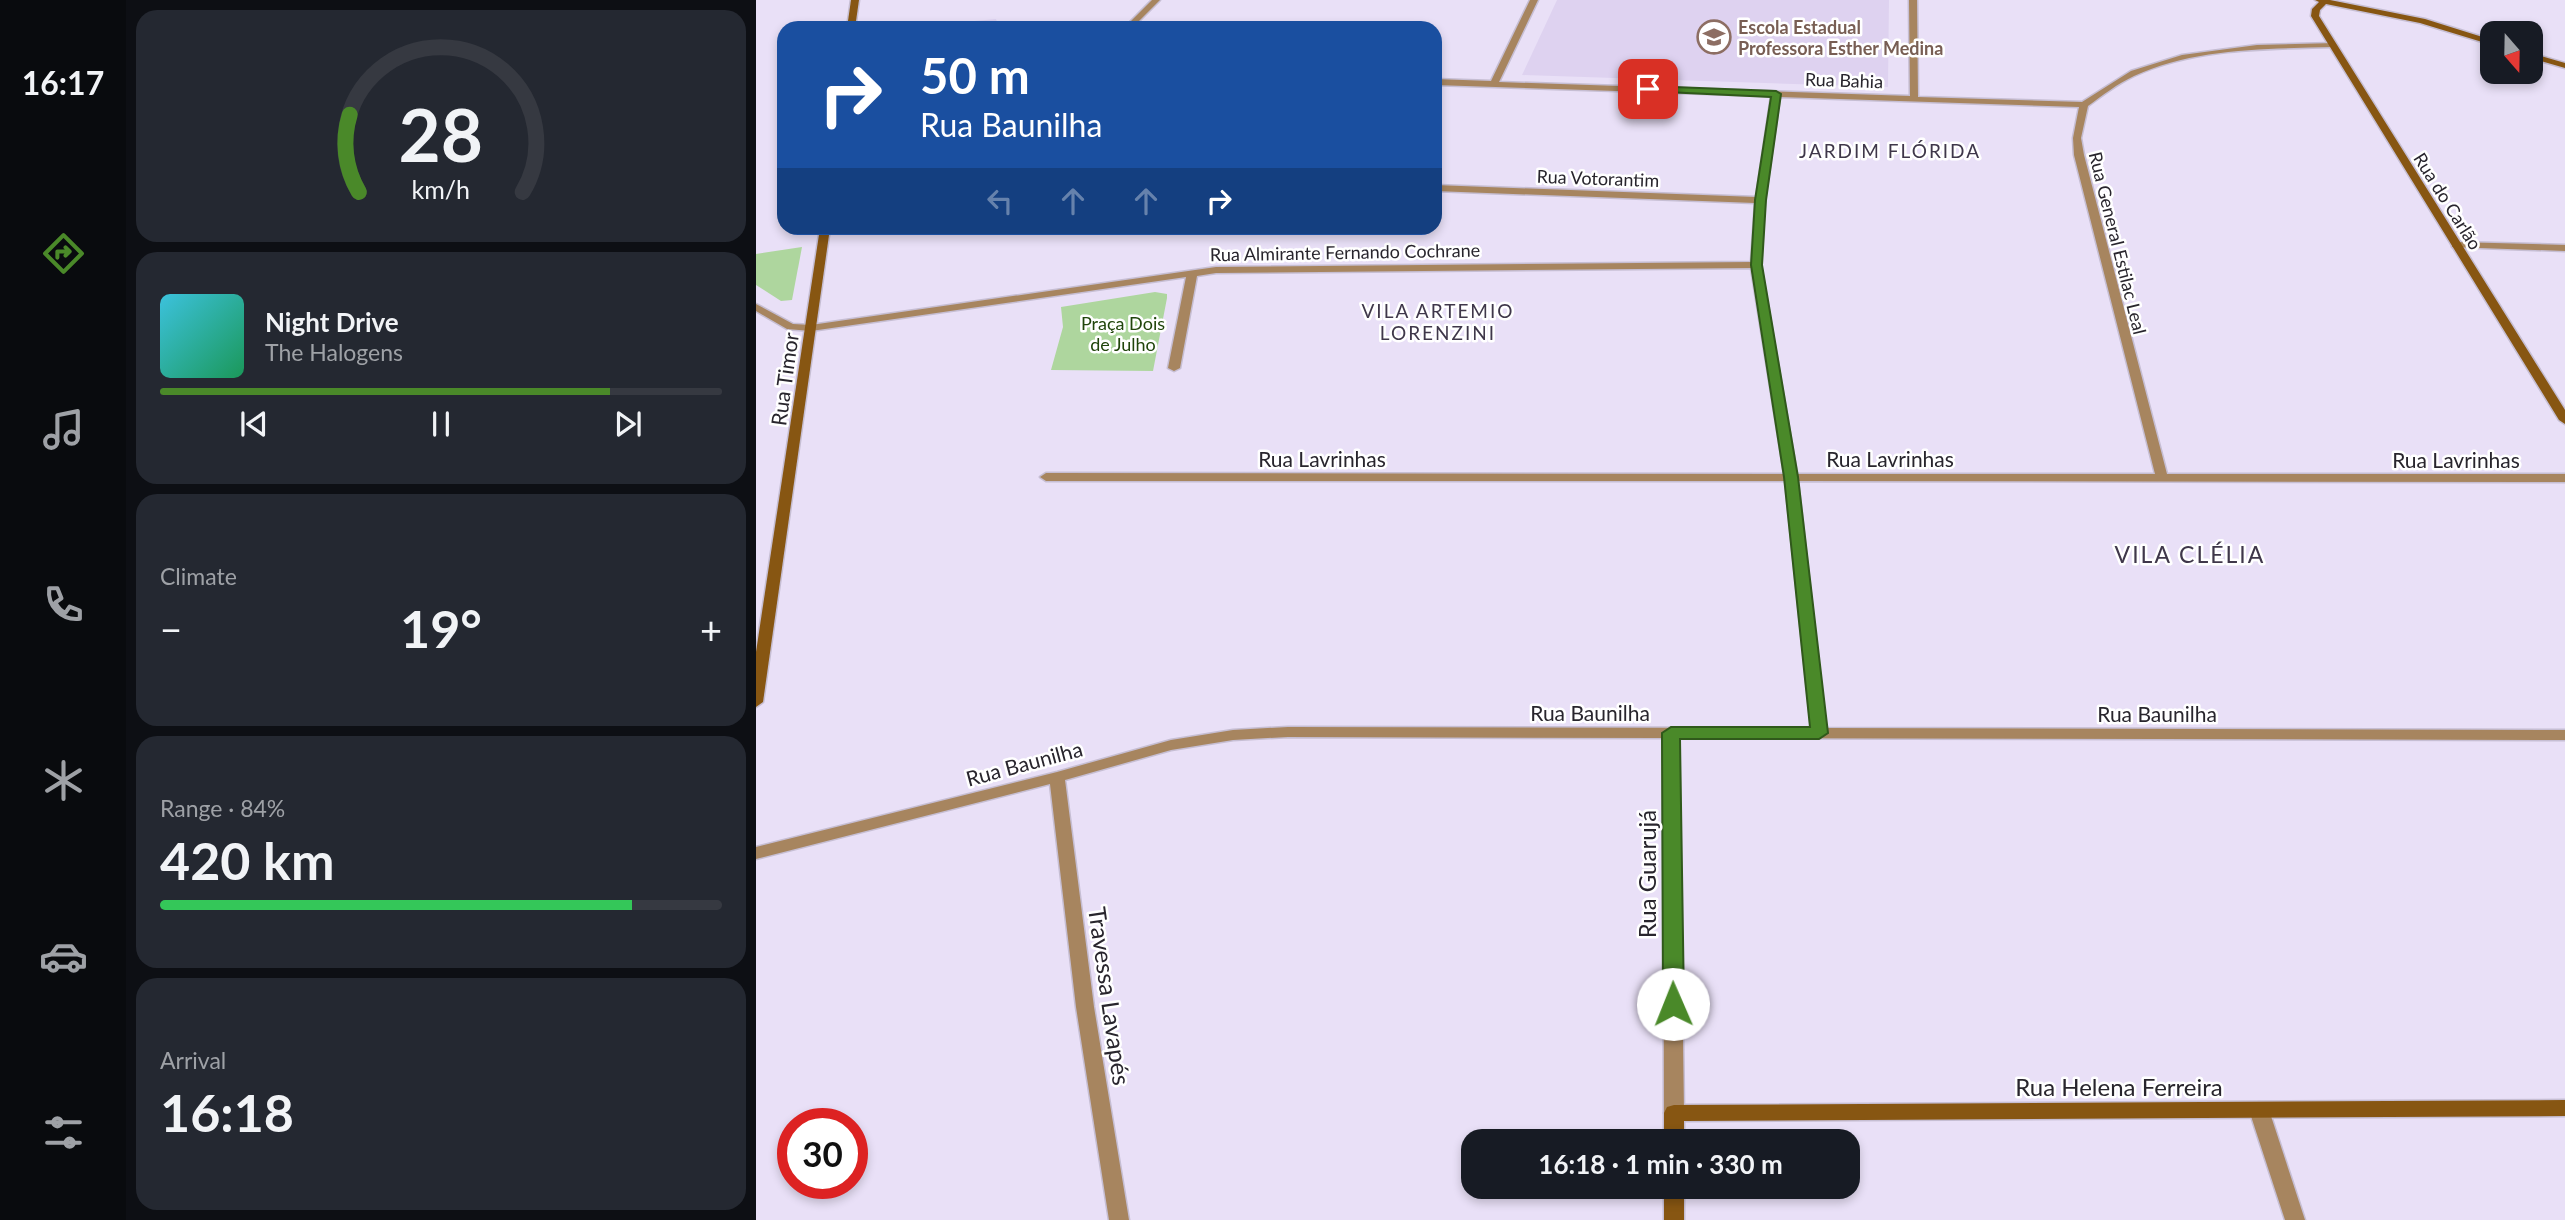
<!DOCTYPE html>
<meta charset="utf-8">
<style>
body{margin:0;font-family:Lato,sans-serif;background:#242831;color:#f1f3f6;height:100vh;display:flex;flex-direction:column;font-size:26px;white-space:nowrap}
*{box-sizing:border-box;margin:0}
p{font-size:23px;color:#9ea1a6}
.icon{flex:none;width:38px;height:38px;fill:none;stroke:currentColor;stroke-width:2;stroke-linecap:round;stroke-linejoin:round}
.map{position:relative;flex:1;overflow:hidden}
.drawer{display:flex;flex-direction:column;gap:10px;padding:10px;background:#0d0f14;width:630px}
.drawer>*{flex:none}
.banner{position:absolute;left:21px;top:21px;width:665px;height:214px;border-radius:21px;box-shadow:0 4px 10px #0003;background:#1a4fa0;color:#fff;overflow:hidden}
.needle{width:46px;rotate:160deg}
.tools{position:absolute;left:1724px;top:21px;display:grid;gap:14px}
.tools a{display:grid;place-items:center;width:63px;height:63px;border-radius:14px;background:#171b24;box-shadow:0 4px 10px #0003;font-size:35px}
.speed{position:absolute;left:21px;top:1108px;display:flex;gap:14px;font-size:35px;font-weight:700;text-align:center}
.speed>*{display:grid;place-content:center;width:91px;height:91px;border-radius:50%;background:#171b24;box-shadow:0 4px 10px #0003;line-height:1}
.speed .limit{border:10px solid #d22;background:#fff;color:#111}
.pin{position:absolute;display:grid;place-items:center;width:60px;height:60px;color:#fff;margin:-30px;border-radius:14px;box-shadow:0 4px 10px #0006}
.me{position:absolute;width:77px;margin:-38px;rotate:359deg;stroke-linejoin:round;filter:drop-shadow(0 0 5px #0008)}
.turn{display:flex;align-items:center;gap:24px;height:147px;padding:0 28px;font-size:32px}
.turn .icon{width:91px;height:91px;stroke-width:2.5}
.turn b{display:block;font-size:49px;line-height:60px}
.lanes{display:flex;align-items:center;height:66px;padding:0 28px;background:#0003;justify-content:center;gap:35px;direction:ltr}
.lanes .off{opacity:.35}
.big{font-size:52px;font-weight:700;line-height:1.1}
.drawer .tile{flex:1;display:flex;flex-direction:column;justify-content:center;gap:10px;min-width:0;padding:0 24px;border-radius:21px;background:#242831}
.drawer .dial{align-items:center;gap:0}
.dial svg{height:182px;overflow:visible;fill:none;stroke:#363941;stroke-width:7;stroke-linecap:round;text-anchor:middle}
.dial text{fill:#f1f3f6;stroke:none}
.song{display:flex;align-items:center;gap:21px}
.cover{width:84px;height:84px;border-radius:10px;background:linear-gradient(135deg,hsl(190 70% 55%),hsl(150 70% 35%))}
.played{height:7px;border-radius:4px;background:linear-gradient(90deg,#4a8929 80%,#363941 80%)}
.keys{display:flex;justify-content:space-around;direction:ltr}
.heat{display:flex;justify-content:space-between;align-items:center;font-size:38px;direction:ltr}
.charge{height:10px;border-radius:5px;background:linear-gradient(90deg,#34c759 84%,#363941 0)}
.trip{position:absolute;left:705px;top:1129px;width:399px;height:70px;border-radius:21px;background:#171b24;box-shadow:0 4px 10px #0003;font-weight:700;line-height:70px;text-align:center}
main{display:flex;flex:1;min-height:0}
.dock{display:flex;flex-direction:column;width:126px;justify-content:space-around;align-items:center;background:#090b0e;color:#9ea1a6}
.dock .icon{width:49px;height:49px}
.dock .active{color:#4a8929}
.dock b{font-size:32px;color:#f1f3f6}
.map>svg:first-child{display:block}
</style>
<main>
<nav class="dock">
<b>16:17</b>
<svg class="icon active" aria-label="directions" viewBox="0 0 24 24"><path d="M12 3l9 9-9 9-9-9zM9 14v-3h6M13 9l2 2-2 2"/></svg>
<svg class="icon" aria-label="music" viewBox="0 0 24 24"><path d="M9 18V5l10-2v13"/><circle cx="6" cy="18" r="3"/><circle cx="16" cy="16" r="3"/></svg>
<svg class="icon" aria-label="phone" viewBox="0 0 24 24"><path d="M5 4h4l2 5-3 2q2 4 5 5l2-3 5 2v4C11 20 4 13 5 4z"/></svg>
<svg class="icon" aria-label="climate" viewBox="0 0 24 24"><path d="M12 3v18M4 7l16 10M4 17L20 7"/></svg>
<svg class="icon" aria-label="car" viewBox="0 0 24 24"><path d="M5 17H2v-5l4-1 3-4h7l3 4 3 1v5h-3M9 17h6M6 11h13"/><circle cx="7" cy="17" r="2"/><circle cx="17" cy="17" r="2"/></svg>
<svg class="icon" aria-label="filters" viewBox="0 0 24 24"><path d="M4 7h16M4 17h16"/><circle cx="9" cy="7" r="2"/><circle cx="15" cy="17" r="2"/></svg>
</nav>
<section class="drawer">
<div class="tile dial"><svg viewBox="0 0 100 80">
<path d="M14 69A42 42 0 1 1 86 69"/>
<path d="M14 69A42 42 0 0 1 10 35" stroke="#4a8929"/>
<text x="50" y="56" font-size="32" font-weight="700">28</text>
<text x="50" y="72" font-size="11">km/h</text>
</svg></div>
<div class="tile">
<div class="song"><i class="cover"></i><div><b>Night Drive</b><p>The Halogens</p></div></div>
<div class="played"></div>
<div class="keys"><svg class="icon" aria-label="previous" viewBox="0 0 24 24"><path d="M18 5L8 12l10 7zM5 5v14"/></svg><svg class="icon" aria-label="pause" viewBox="0 0 24 24"><path d="M8 5v14M16 5v14"/></svg><svg class="icon" aria-label="next" viewBox="0 0 24 24"><path d="M6 5l10 7-10 7zM19 5v14"/></svg></div>
</div>
<div class="tile"><p>Climate</p>
<div class="heat"><a>−</a><b class="big">19°</b><a>+</a></div>
</div>
<div class="tile"><p>Range · 84%</p><b class="big">420 km</b><div class="charge"></div></div>
<div class="tile"><p>Arrival</p><b class="big">16:18</b></div>
</section>
<div class="map">
<svg width="1809" height="1220" viewBox="0 0 1809 1220">
<rect width="100%" height="100%" fill="#e9e0f7"/>
<!-- built -->
<g fill="#ded2f0">
<path d="M801 0H1133L1132 87 766 75Z"/>
<path d="M240 19 243 28H144Z"/>
</g>
<!-- green -->
<g fill="#aed69e">
<path d="M46 247 36 300 25 301 0 285V254Z"/>
<path d="M399 292 411 294V298L397 371 295 370 307 327 305 307Z"/>
</g>
<g fill="none" stroke-linecap="round" stroke-linejoin="round">
<defs>
<g id="street">
<path d="M396 0H404L376 28H368Z"/>
<path d="M774 0H782L743 82 1154 96 1153 0H1161L1162 97 1326 102 1375 71 1426 55 1501 45 1579 43V47H1576C1510 49 1438 48 1378 76 1361 84 1347 95 1332 106L1325 138 1328 155 1411 474H1809V482L1042 481 1070 728 1809 730V740L923 738 928 1113 925 1119 918 1121 911 1119 908 1113 907 738 532 737 477 740 415 750 309 780 338 1007 373 1220H353L320 1007 294 784 0 859V847L301 772 415 740 477 730 532 727 1055 728 1029 481H290L284 477 290 473 1028 474 995 268 460 273 441 276 424 368 418 371 412 368 430 277 55 331 31 329 0 311V304L37 324 55 325 460 267 995 262 999 203 679 191V185L1000 197 1015 96 679 85V79L735 81ZM1024 97 1323 107 1317 138 1318 155 1399 474H1041L1005 265 1009 200Z"/>
<path d="M1700 242 1809 245V251L1696 247V243Z"/>
<path d="M1503 1102 1510 1104 1513 1110 1549 1220H1529L1493 1110 1496 1104Z"/>
</g>
<g id="secondary">
<path d="M95 0H103L99 28H91Z"/>
<path d="M1559 0H1574L1669 19 1736 40V45L1664 23 1570 4 1564 10 1563 16 1809 410V424L1803 420 1555 16 1556 9 1563 2Z"/>
<path d="M1774 53 1809 63V68L1774 58Z"/>
<path d="M64 228H74L7 702 0 707V652Z"/>
<path d="M1809 1100V1116L928 1121V1141H908V1113L911 1107 918 1105Z"/>
<rect x="908" y="1186" width="20" height="34"/>
</g>
</defs>
<!-- street casing -->
<use href="#street" stroke="#c6bed3" stroke-width="3"/>
<!-- secondary casing -->
<use href="#secondary" stroke="#c6bed3" stroke-width="3"/>
<!-- street -->
<use href="#street" fill="#a7855f" fill-rule="evenodd"/>
<!-- secondary -->
<use href="#secondary" fill="#875612" fill-rule="evenodd"/>
</g>
<!-- route -->
<path fill="#4a8929" stroke="#30591b" stroke-width="2" d="M892 86 1020 91 1025 94 1010 200 1006 265 1042 477 1072 733 1063 739H924L928 1004 925 1010 917 1013 910 1010 907 1004 906 733 915 727H1054L1028 477 995 265 999 200 1015 97 888 91 887 89Z"/>
<!-- icons -->
<defs>
<symbol id="school-ring" viewBox="-11 -11 22 22"><circle r="9.5" fill="#fff" stroke="#8d6e63" stroke-width="1.5"/><path d="M0-5L7-2L0 1L-7-2ZM-4 1L0 2.5L4 1V4Q0 6-4 4Z" fill="#8d6e63"/></symbol>
</defs>
<g fill-rule="evenodd">
<use href="#school-ring" x="939" y="18" width="38" height="38"/>
</g>
<g text-anchor="middle" dominant-baseline="central" stroke-width="5" stroke-linejoin="round" paint-order="stroke">
<!-- far-education labels -->
<g font-size="18" font-weight="bold" fill="#785e54" stroke="#fff" text-anchor="start">
<text x="982" y="27">Escola Estadual<tspan x="982" dy="21">Professora Esther Medina</tspan></text>
</g>
<!-- far-street labels -->
<g font-size="18" fill="#28252d" stroke="#fff">
<text transform="translate(1088 80) rotate(2)">Rua Bahia</text>
<text transform="translate(842 178) rotate(2)">Rua Votorantim</text>
<text transform="translate(1692 201) rotate(58)">Rua do Carlão</text>
<text transform="translate(1362 243) rotate(76)">Rua General Estilac Leal</text>
<text transform="translate(589 252) rotate(-1)">Rua Almirante Fernando Cochrane</text>
</g>
<!-- far-park labels -->
<g font-size="18" fill="#20450b" stroke="#fff">
<text x="367" y="323">Praça Dois<tspan x="367" dy="21">de Julho</tspan></text>
</g>
<!-- far-neighbourhood labels -->
<g font-size="19" letter-spacing="2" fill="#3f374a" stroke="#fff">
<text x="1134" y="150">JARDIM FLÓRIDA</text>
<text x="682" y="310">VILA ARTEMIO<tspan x="682" dy="22">LORENZINI</tspan></text>
</g>
<!-- street labels -->
<g font-size="21" fill="#28252d" stroke="#fff">
<text transform="translate(28 379) rotate(-82)">Rua Timor</text>
<text x="566" y="458">Rua Lavrinhas</text>
<text x="1134" y="458">Rua Lavrinhas</text>
<text x="1700" y="459">Rua Lavrinhas</text>
<text x="834" y="712">Rua Baunilha</text>
<text x="1401" y="713">Rua Baunilha</text>
<text transform="translate(268 763) rotate(-15)">Rua Baunilha</text>
</g>
<!-- neighbourhood labels -->
<g font-size="23" letter-spacing="2" fill="#3f374a" stroke="#fff">
<text x="1434" y="554">VILA CLÉLIA</text>
</g>
<!-- near-street labels -->
<g font-size="24" fill="#28252d" stroke="#fff">
<text transform="translate(890 874) rotate(-90)">Rua Guarujá</text>
<text transform="translate(354 996) rotate(82)">Travessa Lavapés</text>
<text x="1363" y="1086">Rua Helena Ferreira</text>
</g>
</g>
</svg>
<div class="tools">
<a><svg class="needle" viewBox="-14 -14 28 28"><path d="M0-13l5 13h-10z" fill="#e53935"/><path d="M0 13l5-13h-10z" fill="#9ea1a6"/></svg></a>
</div>
<div class="speed"><div class="limit">30</div></div>
<div class="pin" style="left:892px;top:89px;background:#d93025"><svg class="icon" aria-label="arrive" viewBox="0 0 24 24"><path d="M6 21V4h12l-3 4 3 4H6"/></svg></div>
<svg class="me" style="left:917px;top:1004px" viewBox="-20 -20 40 40"><circle r="19" fill="#fff"/><path d="M0-13L10 11 0 6-10 11z" fill="#4a8929"/></svg>
<div class="trip">16:18 · 1 min · 330 m</div>
<div class="banner">
<div class="turn"><svg class="icon" aria-label="right" viewBox="0 0 24 24"><path d="M7 20v-9h11M14 6l5 5-5 5"/></svg><div><b>50 m</b>Rua Baunilha</div></div>
<div class="lanes"><svg class="icon off" aria-label="left" viewBox="0 0 24 24"><path d="M17 20v-9H6M10 6l-5 5 5 5"/></svg><svg class="icon off" aria-label="ahead" viewBox="0 0 24 24"><path d="M12 20V5M6 11l6-6 6 6"/></svg><svg class="icon off" aria-label="ahead" viewBox="0 0 24 24"><path d="M12 20V5M6 11l6-6 6 6"/></svg><svg class="icon" aria-label="right" viewBox="0 0 24 24"><path d="M7 20v-9h11M14 6l5 5-5 5"/></svg></div>
</div>
</div>
</main>
